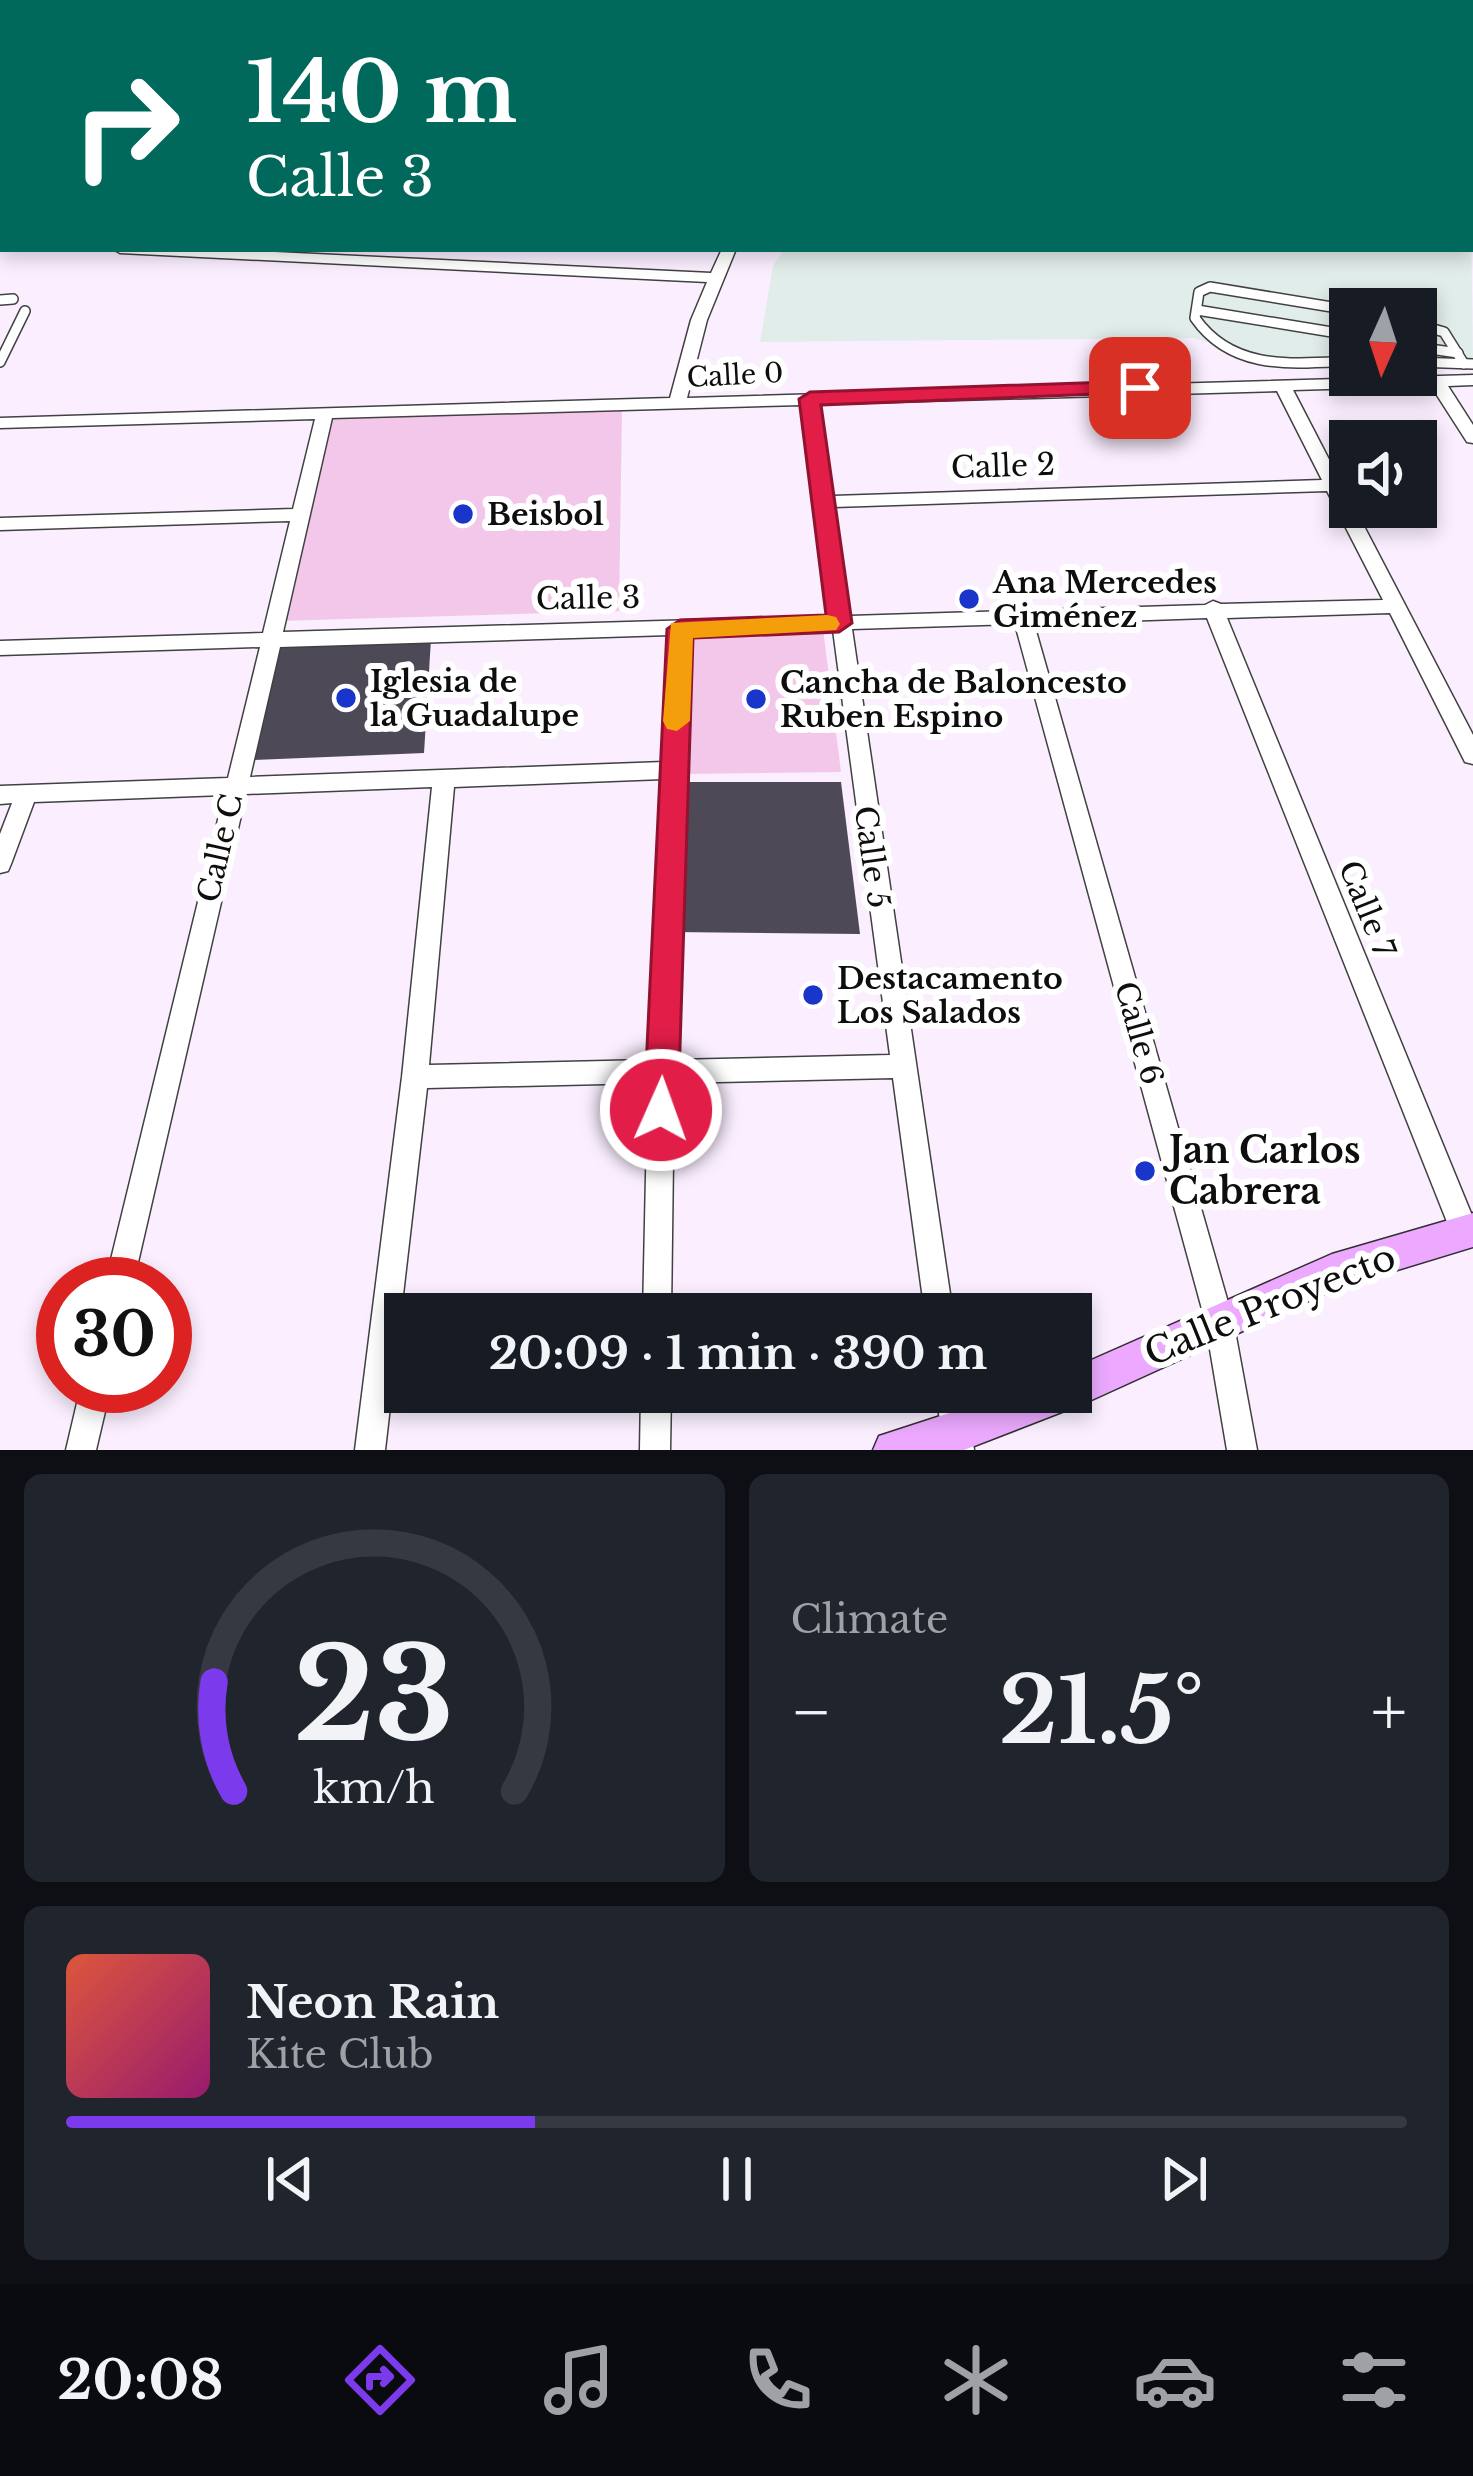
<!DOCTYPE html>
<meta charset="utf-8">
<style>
body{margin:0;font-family:"Libre Baskerville",serif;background:#20242c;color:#f1f3f6;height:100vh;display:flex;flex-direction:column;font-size:45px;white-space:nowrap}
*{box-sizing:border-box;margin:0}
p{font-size:39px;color:#9ea1a6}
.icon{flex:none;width:66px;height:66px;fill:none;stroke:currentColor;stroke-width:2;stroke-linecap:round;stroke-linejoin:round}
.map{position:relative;height:1450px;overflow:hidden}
.drawer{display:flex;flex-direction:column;gap:24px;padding:24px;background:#0d0f14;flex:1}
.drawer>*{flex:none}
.top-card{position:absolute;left:0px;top:0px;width:1473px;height:252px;box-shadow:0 6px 18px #0003;background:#00695c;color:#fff;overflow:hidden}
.needle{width:78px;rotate:183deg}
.buttons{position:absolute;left:1329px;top:288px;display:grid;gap:24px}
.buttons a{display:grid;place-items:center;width:108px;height:108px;border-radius:0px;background:#171b24;box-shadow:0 6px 18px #0003;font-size:60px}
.speed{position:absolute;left:36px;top:1257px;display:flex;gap:24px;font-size:60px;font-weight:700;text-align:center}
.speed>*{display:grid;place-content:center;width:156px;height:156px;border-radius:50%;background:#171b24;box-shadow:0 6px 18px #0003;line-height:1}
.speed .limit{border:18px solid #d22;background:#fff;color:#111}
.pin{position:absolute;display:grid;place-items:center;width:102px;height:102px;color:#fff;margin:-51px;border-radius:24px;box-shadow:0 6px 18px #0006}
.me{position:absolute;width:132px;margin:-66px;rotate:2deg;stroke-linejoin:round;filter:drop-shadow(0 0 9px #0008)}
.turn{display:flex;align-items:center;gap:42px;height:252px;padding:0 48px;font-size:54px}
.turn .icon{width:156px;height:156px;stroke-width:2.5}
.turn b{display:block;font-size:84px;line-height:102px}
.big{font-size:90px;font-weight:700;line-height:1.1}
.drawer .tile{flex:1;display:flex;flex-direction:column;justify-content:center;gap:18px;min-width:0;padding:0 42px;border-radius:18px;background:#20242c}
.drawer .dial{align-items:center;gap:0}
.dial svg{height:312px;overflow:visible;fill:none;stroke:#363941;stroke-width:7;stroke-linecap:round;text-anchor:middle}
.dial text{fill:#f1f3f6;stroke:none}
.song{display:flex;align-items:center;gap:36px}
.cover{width:144px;height:144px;border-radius:18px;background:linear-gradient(135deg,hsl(10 70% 55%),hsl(320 70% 35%))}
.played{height:12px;border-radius:6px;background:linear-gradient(90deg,#7c3aed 35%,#363941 35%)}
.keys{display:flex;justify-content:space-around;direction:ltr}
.heat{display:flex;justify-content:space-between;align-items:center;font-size:66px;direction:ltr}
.drawer .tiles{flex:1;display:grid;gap:24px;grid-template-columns:1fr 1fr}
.tile:last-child{grid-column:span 2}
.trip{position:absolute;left:384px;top:1293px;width:708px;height:120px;border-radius:0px;background:#171b24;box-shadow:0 6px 18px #0003;font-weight:700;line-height:120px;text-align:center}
.tab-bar{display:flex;height:192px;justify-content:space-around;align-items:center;background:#090b0e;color:#9ea1a6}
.tab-bar .icon{width:84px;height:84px}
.tab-bar .selected{color:#7c3aed}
.tab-bar b{font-size:54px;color:#f1f3f6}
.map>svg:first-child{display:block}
</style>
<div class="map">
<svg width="1473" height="1450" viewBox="0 0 1473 1450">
<rect width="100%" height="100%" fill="#faeeff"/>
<!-- industrial -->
<path fill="#e1edea" d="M1470 129 1473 369 1416 367V309H1350V365L1269 362 1194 338 760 342 773 266 784 249H1470Z"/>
<!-- pitch -->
<g fill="#f3c7e9">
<path d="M622 407 619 611 278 621 328 417Z"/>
<path d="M822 621 841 772 679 774 683 626Z"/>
</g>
<!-- building -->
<g fill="#4d4957">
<path d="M431 639 424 753 251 760 276 644Z"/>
<path d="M681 782H841L860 934 673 932Z"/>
</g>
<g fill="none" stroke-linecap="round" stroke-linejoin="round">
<defs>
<g id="lane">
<path d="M0 300 13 299"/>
<path d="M1197 310 1350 335"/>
<path d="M1350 310 1210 287 1199 292 1195 318C1232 371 1292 364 1350 361"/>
<path d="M1416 324 1444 332 1464 364"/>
<path d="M1416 347 1458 353"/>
<path d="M0 362 25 311"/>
<path d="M1416 362 1473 364"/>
</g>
<g id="street">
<path d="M516 0H528L514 3Z"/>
<path d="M607 0H619L605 3Z"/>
<path d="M723 0H735L721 3Z"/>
<path d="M838 0H850L849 3H837Z"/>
<path d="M1401 0H1459L1463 3H1405Z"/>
<rect x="0" y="13" width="3" height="7"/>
<path d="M3 31V40L0 41V32Z"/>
<path d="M3 107V117L0 118V108Z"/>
<path d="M3 196V206L0 207V197Z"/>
<rect x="0" y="237" width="3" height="8"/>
<path d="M113 249H211L711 273 722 249H736L707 320 687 398 1473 375V385L1448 386 1473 425V443L1467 442 1431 386 1293 390 1350 500V507H1354L1473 735V764L1465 762 1390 613 1227 618 1473 1218V1242L1465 1246 1455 1242 1207 618 1034 624 1233 1320 1257 1450H1227L1205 1320 1015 624 852 629 953 1314H925L893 1078 674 1083 671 1314H643L648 1083 427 1088 385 1450H355L402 1077 432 787 246 794 133 1284H105L224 795 34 802 11 864 8 871 0 873V834L12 803 0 804V786L228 778 260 647 0 655V641L263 633 290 521 0 530V518L293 509 315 419 0 428V418L670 398 691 320 707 282 120 253ZM1277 391 1322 480 833 496 819 404ZM802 405 831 616 283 632 332 418ZM1327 491 1383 600 1221 604 1213 601 1205 605 850 616 834 507ZM833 630 890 1055 674 1060 690 634ZM670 635 664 762 250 777 280 647ZM663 779 649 1060 429 1065 454 787Z"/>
<path d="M81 1386H111L96 1450H66Z"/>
<path d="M641 1392H671L670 1450H640Z"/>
<path d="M936 1392H966L974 1450H944Z"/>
</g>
<path id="secondary" d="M1473 1213V1247L1335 1289 1085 1403 964 1450H873L879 1436 1014 1392H1071V1369L1332 1254Z"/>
<g id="highway">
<path d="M1116 0H1143L1145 3H1118Z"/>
<path d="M1160 0H1187L1189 3H1162Z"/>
<path d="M1470 113 1473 114V128L1470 127Z"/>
</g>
</defs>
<!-- lane casing -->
<use href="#lane" stroke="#414141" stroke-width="12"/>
<!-- street casing -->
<use href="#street" stroke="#414141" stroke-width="3"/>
<!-- secondary casing -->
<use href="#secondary" stroke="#303030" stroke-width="3"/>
<!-- highway casing -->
<use href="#highway" stroke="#1f1f1f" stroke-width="3"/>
<!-- lane -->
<use href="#lane" stroke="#fff" stroke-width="9"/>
<!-- street -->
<use href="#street" fill="#fff" fill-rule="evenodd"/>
<!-- secondary -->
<use href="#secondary" fill="#eca9ff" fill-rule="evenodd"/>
<!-- highway -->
<use href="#highway" fill="#8b4cff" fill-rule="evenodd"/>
</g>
<!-- route -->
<path fill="#e11d48" stroke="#92132f" stroke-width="3" d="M1140 381 1147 383V392L821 405 852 623 839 632 693 638 678 1110 673 1121 661 1126 649 1121 644 1110 667 629 680 620 826 615 799 399 810 392Z"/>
<!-- slow -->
<path fill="#f59e0b" d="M827 615 836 617 840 624 836 630 693 638 690 721 677 731 667 729 663 721 671 623Z"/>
<!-- markers -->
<g fill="#1a35c9" stroke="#fff" stroke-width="4.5">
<circle cx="463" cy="514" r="12"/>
<circle cx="969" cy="599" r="12"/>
<circle cx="346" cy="698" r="12"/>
<circle cx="756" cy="699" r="12"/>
<circle cx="813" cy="995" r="12"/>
<circle cx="1145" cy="1171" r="12"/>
</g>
<g text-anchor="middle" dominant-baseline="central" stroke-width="12" stroke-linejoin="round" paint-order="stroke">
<!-- far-street labels -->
<g font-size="27" fill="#0e0e0e" stroke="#fff">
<text transform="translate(735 375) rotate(-3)">Calle 0</text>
</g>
<!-- street labels -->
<g font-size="30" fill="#0e0e0e" stroke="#fff">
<text transform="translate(1003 466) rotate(-2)">Calle 2</text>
<text transform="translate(588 598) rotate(-1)">Calle 3</text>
<text transform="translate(220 848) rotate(-77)">Calle C</text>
<text transform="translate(872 857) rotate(82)">Calle 5</text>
<text transform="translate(1367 909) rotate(68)">Calle 7</text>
<text transform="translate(1139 1033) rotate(74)">Calle 6</text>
</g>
<!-- poi labels -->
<g font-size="30" font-weight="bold" fill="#0e0e0e" stroke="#fff" text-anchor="start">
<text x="487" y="514">Beisbol</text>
<text x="993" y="582">Ana Mercedes<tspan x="993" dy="34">Giménez</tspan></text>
<text x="370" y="681">Iglesia de<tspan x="370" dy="34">la Guadalupe</tspan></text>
<text x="780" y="682">Cancha de Baloncesto<tspan x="780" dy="34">Ruben Espino</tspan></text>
<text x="837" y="978">Destacamento<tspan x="837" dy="34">Los Salados</tspan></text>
</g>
<!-- near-poi labels -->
<g font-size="36" font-weight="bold" fill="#0e0e0e" stroke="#fff" text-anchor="start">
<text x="1169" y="1150">Jan Carlos<tspan x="1169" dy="41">Cabrera</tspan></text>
</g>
<!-- near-street labels -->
<g font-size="36" fill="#0e0e0e" stroke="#fff">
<text transform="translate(1270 1305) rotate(-22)">Calle Proyecto</text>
</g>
</g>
</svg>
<div class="buttons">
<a><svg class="needle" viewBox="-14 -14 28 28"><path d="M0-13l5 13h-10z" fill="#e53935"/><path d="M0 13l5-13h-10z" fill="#9ea1a6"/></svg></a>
<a><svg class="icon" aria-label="sound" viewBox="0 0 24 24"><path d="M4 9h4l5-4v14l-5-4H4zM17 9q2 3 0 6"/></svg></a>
</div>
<div class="speed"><div class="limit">30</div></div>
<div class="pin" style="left:1140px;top:388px;background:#d93025"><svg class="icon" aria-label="arrive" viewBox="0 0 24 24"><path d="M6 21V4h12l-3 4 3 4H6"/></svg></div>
<svg class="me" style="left:661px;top:1110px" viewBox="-20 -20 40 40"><circle r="17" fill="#e11d48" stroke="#fff" stroke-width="3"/><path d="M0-11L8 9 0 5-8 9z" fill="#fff"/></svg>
<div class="trip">20:09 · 1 min · 390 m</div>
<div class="top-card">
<div class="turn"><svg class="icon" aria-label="right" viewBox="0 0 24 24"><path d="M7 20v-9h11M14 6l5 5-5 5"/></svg><div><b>140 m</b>Calle 3</div></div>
</div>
</div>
<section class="drawer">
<div class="tiles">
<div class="tile dial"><svg viewBox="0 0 100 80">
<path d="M14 69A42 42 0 1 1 86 69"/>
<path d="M14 69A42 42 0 0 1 9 41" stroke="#7c3aed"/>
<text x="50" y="56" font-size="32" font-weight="700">23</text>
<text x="50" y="72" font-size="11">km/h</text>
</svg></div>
<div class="tile"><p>Climate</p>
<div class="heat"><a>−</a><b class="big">21.5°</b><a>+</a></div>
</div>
<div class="tile">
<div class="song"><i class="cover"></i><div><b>Neon Rain</b><p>Kite Club</p></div></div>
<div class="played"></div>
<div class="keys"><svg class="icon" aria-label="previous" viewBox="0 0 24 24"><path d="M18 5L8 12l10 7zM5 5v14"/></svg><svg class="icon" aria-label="pause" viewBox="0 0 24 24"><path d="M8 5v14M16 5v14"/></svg><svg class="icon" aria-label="next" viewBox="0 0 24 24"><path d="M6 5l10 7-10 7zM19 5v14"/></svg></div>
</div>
</div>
</section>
<nav class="tab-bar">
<b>20:08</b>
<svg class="icon selected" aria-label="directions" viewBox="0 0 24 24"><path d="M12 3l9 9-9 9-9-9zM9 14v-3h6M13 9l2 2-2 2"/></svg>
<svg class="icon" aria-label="music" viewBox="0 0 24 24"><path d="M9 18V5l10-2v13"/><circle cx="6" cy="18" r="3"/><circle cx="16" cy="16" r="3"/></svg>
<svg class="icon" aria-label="phone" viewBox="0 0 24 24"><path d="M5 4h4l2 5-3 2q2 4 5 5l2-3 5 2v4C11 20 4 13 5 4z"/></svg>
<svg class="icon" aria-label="climate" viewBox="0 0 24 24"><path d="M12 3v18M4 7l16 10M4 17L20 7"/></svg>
<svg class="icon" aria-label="car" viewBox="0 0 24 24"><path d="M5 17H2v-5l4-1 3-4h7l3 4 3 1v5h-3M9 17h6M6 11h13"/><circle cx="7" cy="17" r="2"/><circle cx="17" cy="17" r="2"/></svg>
<svg class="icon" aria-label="filters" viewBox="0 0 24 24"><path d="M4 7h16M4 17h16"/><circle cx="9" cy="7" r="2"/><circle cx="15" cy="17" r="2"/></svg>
</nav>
